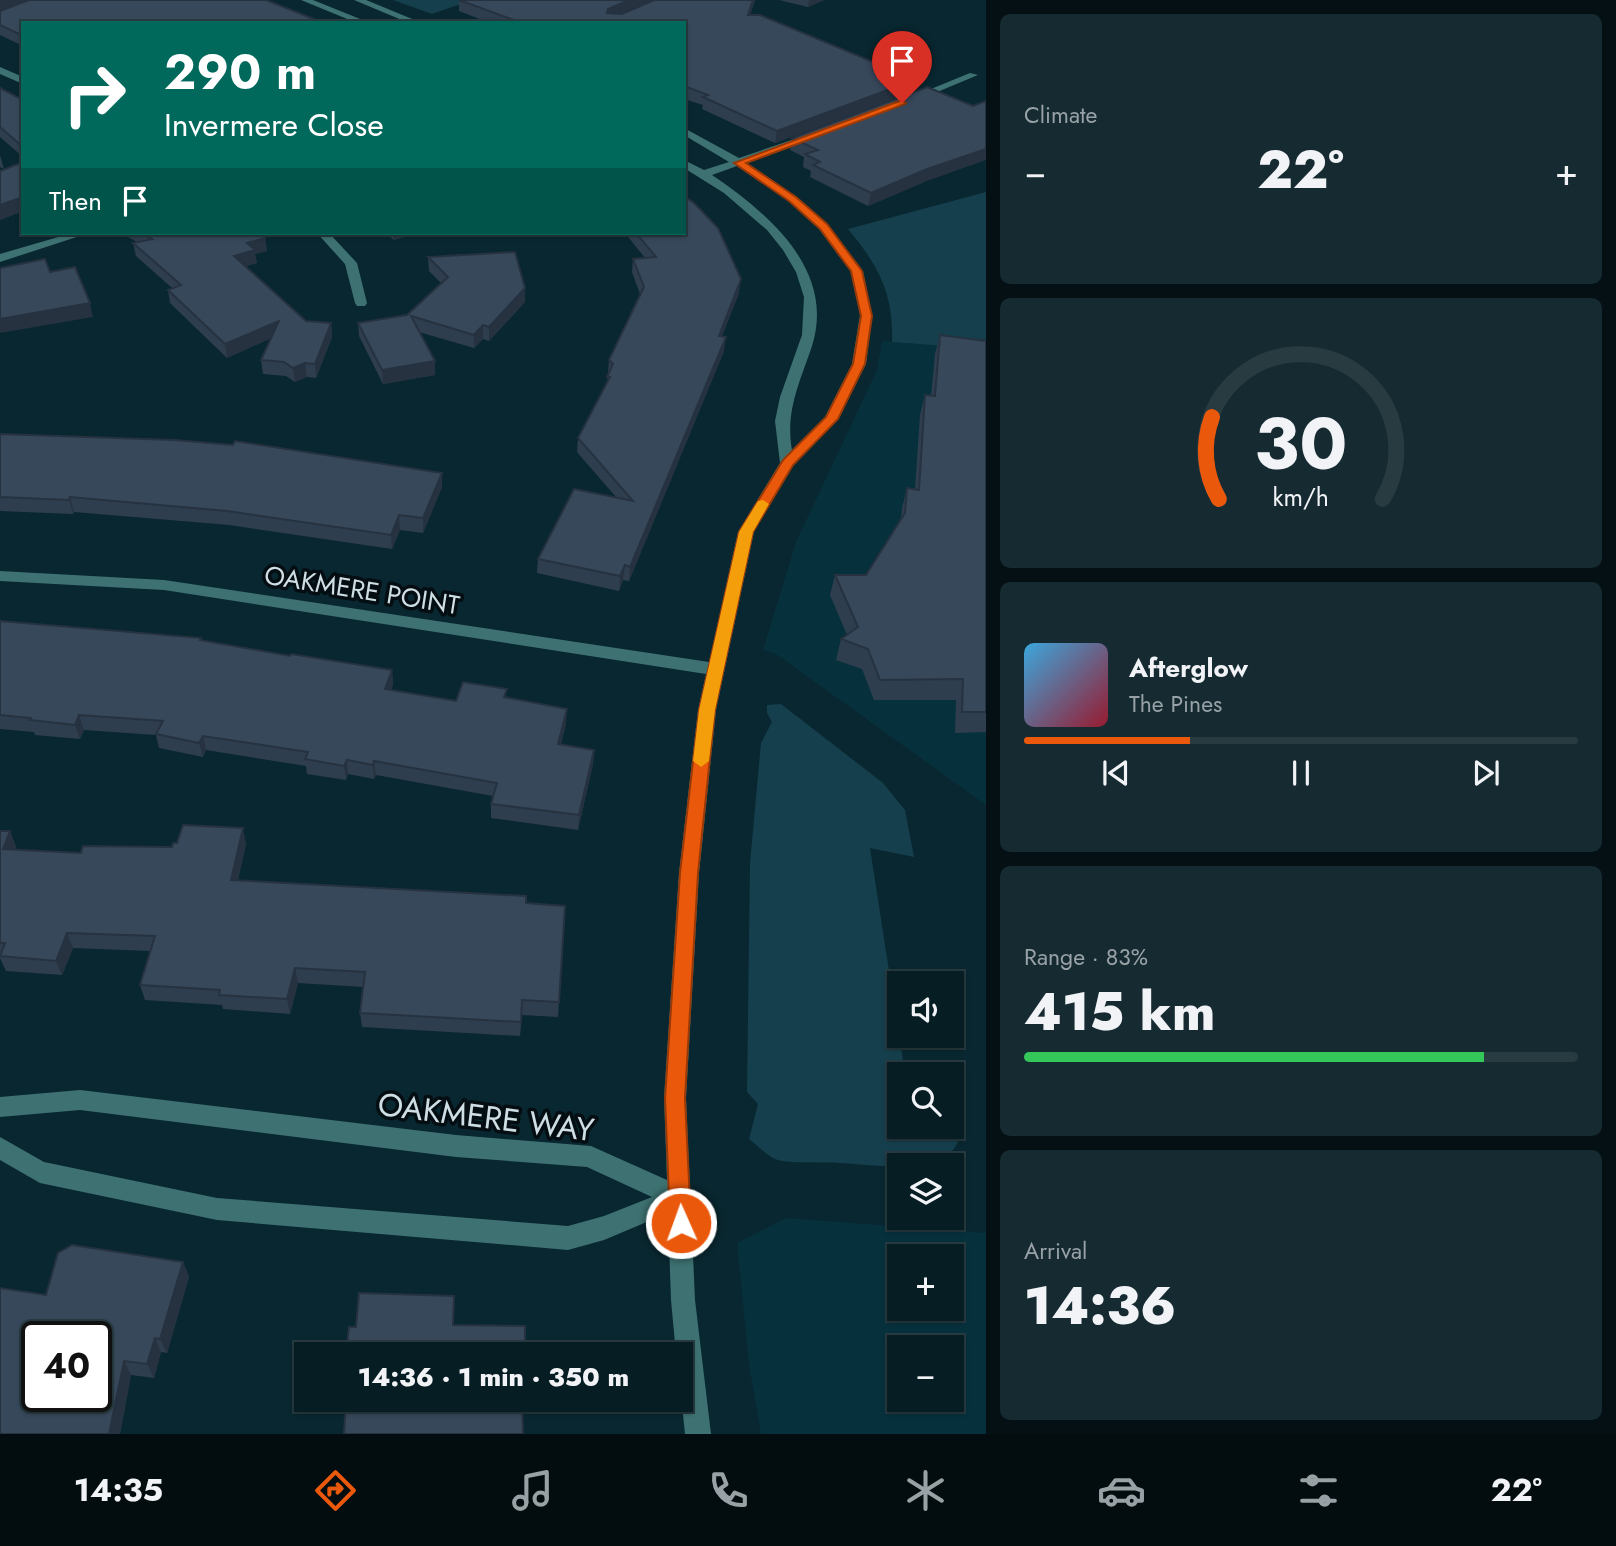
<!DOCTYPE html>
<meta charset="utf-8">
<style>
body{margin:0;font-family:Jost,sans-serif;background:#152a31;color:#f1f3f6;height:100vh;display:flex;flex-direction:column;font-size:26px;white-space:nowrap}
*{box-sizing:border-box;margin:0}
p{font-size:23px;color:#98a2a6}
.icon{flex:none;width:38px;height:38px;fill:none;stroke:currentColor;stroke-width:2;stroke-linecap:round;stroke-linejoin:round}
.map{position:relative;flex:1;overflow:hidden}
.drawer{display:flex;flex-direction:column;gap:14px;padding:14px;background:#041014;width:630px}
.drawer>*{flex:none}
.hud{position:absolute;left:21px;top:21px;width:665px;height:214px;border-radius:0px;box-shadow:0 2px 5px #0004,0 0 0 2px #283b41;background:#00695c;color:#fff;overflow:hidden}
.buttons{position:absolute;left:887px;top:971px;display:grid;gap:14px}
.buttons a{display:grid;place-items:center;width:77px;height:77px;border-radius:0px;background:#071d24;box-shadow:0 2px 5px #0004,0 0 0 2px #283b41;font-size:35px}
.speed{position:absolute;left:21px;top:1321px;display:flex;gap:14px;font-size:35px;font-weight:700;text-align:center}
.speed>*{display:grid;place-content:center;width:91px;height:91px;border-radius:50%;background:#071d24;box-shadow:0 2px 5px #0004,0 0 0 2px #283b41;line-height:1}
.speed .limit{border:4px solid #111;border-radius:10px;background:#fff;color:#111}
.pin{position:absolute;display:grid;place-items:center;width:60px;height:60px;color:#fff;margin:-72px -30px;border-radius:50% 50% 50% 0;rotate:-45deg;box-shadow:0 0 7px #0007}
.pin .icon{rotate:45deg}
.me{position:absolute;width:77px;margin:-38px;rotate:358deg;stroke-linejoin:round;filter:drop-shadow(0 0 5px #0008)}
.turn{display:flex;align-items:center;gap:24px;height:147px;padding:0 28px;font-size:32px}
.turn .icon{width:91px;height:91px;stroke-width:2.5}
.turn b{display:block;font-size:49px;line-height:60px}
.then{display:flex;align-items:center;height:66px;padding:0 28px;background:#0003;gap:14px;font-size:26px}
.big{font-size:52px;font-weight:800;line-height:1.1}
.drawer .tile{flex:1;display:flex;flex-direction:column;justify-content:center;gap:10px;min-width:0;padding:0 24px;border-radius:10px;background:#152a31}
.drawer .dial{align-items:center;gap:0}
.dial svg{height:182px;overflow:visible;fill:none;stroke:#283b41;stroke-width:7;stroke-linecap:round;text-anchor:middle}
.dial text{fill:#f1f3f6;stroke:none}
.song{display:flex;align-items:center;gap:21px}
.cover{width:84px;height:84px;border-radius:10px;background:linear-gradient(135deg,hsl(200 70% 55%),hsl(350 70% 35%))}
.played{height:7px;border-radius:4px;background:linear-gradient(90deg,#ea580c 30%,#283b41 30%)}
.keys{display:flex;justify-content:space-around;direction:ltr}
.heat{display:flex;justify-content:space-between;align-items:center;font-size:38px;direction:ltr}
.charge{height:10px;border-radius:5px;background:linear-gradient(90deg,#34c759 83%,#283b41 0)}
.trip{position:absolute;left:294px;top:1342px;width:399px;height:70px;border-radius:0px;background:#071d24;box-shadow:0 2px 5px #0004,0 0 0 2px #283b41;font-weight:800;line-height:70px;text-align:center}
.tab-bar{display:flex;height:112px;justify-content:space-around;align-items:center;background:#030c0e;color:#98a2a6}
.tab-bar .icon{width:49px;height:49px}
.tab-bar .current{color:#ea580c}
.tab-bar b{font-size:32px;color:#f1f3f6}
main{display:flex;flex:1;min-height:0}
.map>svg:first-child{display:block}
</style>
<main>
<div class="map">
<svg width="986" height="1434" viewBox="0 0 986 1434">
<rect width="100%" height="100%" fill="#092730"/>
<!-- built -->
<g fill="#07303d" fill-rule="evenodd">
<path d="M882 341 986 349V805L776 654 763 650 796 542 877 370Z"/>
<path d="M786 1218 986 1233V1434H761L749 1365 737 1243ZM900 1256H952V1309H900ZM900 1348H952V1400H900Z"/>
</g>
<!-- green -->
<g fill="#153f4d">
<path d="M393 0H472L432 14Z"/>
<path d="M986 192V349L892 342C894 294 878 265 848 229Z"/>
<path d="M781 704 883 783 905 810 914 857 870 848 905 1074H900V1127H952V1111L960 1112C973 1183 883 1165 839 1163 825 1162 785 1164 775 1159 766 1155 757 1145 749 1139L758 1104 747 1092 750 863 761 743 772 722 767 713V705Z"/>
</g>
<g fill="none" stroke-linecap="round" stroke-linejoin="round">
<!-- minor -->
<g fill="#3e7272" fill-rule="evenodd">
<path d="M301 0H313L370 23H357Z"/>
<path d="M354 0H366L422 23H409Z"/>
<path d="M0 67 23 77V84L0 74Z"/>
<path d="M970 73 978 75 918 100 909 98Z"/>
<path d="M684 128 739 158 809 134H817V138L746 163 797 197 827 225 863 271 872 315 866 364 838 419 793 465 754 532 716 710 699 873 686 1098 695 1300 711 1434H685L681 1395V1354H676L671 1300 668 1213 604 1240 568 1250 217 1220 40 1183 0 1160V1137L44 1162 217 1198 568 1226 604 1216 652 1197 587 1167 456 1157 80 1110 0 1117V1097L80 1090 456 1135 591 1146 667 1180 664 1098 679 873 698 710 706 674 164 590 0 581V571L164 580 709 662 738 532 780 463 775 421 780 397 802 335 804 297 796 272 783 250 767 230 724 193 684 168V160L704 170 729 162 684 135ZM737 166 789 201 819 229 851 271 860 315 852 364 825 417 792 450C785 411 800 382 812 346 836 270 768 213 712 175Z"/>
<path d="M72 233H89L0 262V254Z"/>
<path d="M317 233H329L357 263 367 303 365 306H357L355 303 345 264Z"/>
</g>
</g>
<!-- wall -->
<g fill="#2f3e4e">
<path d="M0 0 23 23V46L0 35Z"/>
<path d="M459 0H755L750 15 912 81 910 93 775 143 702 109 703 105 684 99V23H490L459 11Z"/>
<path d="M779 0H824L808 7Z"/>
<path d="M0 88 23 100V157L0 137Z"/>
<path d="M792 138 924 182 868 206 810 177 811 171 803 167 804 157 790 150Z"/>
<path d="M0 155 4 169 23 162V211L0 220 4 169 0 167Z"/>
<path d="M121 233H259L265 238 267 251 255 254 257 263 246 266 306 321 331 323 332 337 316 378 307 377 295 382 286 376 263 374 261 360 271 338 227 358 170 303 168 290 172 288 136 256 133 243 137 242Z"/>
<path d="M385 233H417L394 240Z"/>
<path d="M625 233H684L739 293 722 336 724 351 629 581 623 580 619 591 537 573 538 559 616 497 577 452 578 438 607 383 608 374 609 360 640 294 632 272 633 259 645 258Z"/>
<path d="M428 257 525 288V302L489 341 483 339 474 348 419 332 435 361V375L383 384 359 336 358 323 407 315 441 283 429 271Z"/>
<path d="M940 335 986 341V732L955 733 956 700H874L862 669 836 660 841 639 847 635 830 595 835 575H866L901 520 902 508 907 488 915 489 920 415 925 395 931 396 935 354Z"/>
<path d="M0 434 442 473V487L423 533 400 530 392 549 229 525 74 512 73 514 0 511Z"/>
<path d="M0 621 201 641 290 656 392 670 393 685 391 690 456 701 507 698 566 724 561 744 594 750 593 764 578 830 491 818V804L493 796 376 775 374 779 348 774 346 780 307 774 306 766 206 750 203 757 159 748 156 735 84 730 80 739 35 735 34 732 0 729Z"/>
<path d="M0 831H10L16 847 15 850 81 853 172 847 246 844 238 880 565 906 558 1017 522 1015 520 1036 362 1027 360 1013 363 987 298 983 290 1014 223 1009 222 1005 145 1000 140 985 150 951 73 948 62 975 6 971 0 958Z"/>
<path d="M183 1262 189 1277 167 1353 161 1352 154 1378 131 1375 120 1434H0L46 1295Z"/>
<path d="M344 1400H525L524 1411 345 1404Z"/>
</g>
<!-- shaded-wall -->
<g fill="#263240">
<path d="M2 0H38L0 13V1Z"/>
<path d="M629 0H654L606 23 608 9Z"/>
<path d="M753 0H755L746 27 748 15Z"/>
<path d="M809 0H824L808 7Z"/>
<path d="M912 81 910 93 775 143 777 131Z"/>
<path d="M986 149V160L924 182 868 206 871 193 927 169Z"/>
<path d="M23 197V211L0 220V205Z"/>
<path d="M394 233H417L394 240Z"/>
<path d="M265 238 267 251 255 254 257 263 236 269 234 256 247 243Z"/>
<path d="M741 279 739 293 717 349 719 336Z"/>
<path d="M525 288V302L489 341V327Z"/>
<path d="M90 303 93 317 0 333V319Z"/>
<path d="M279 321 281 334 227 358 225 344Z"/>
<path d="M331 323 332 337 316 378 315 364Z"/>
<path d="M483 325V339L474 348V335Z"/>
<path d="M726 337 724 351 629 581 630 567Z"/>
<path d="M435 361V375L383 384 382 370Z"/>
<path d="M305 363 307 377 295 382 293 368Z"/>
<path d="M442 473V487L423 533V518Z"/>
<path d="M70 497 74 512 73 514 69 500Z"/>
<path d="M399 515 400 530 392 549 391 535Z"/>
<path d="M625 565 623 580 619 591 620 576Z"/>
<path d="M392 670 393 685 386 703 385 689Z"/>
<path d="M567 709 566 724 557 758 558 744Z"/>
<path d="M79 715 84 730 80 739 75 725Z"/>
<path d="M203 736 206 750 203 757 199 743Z"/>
<path d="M594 750 593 764 578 830 579 815Z"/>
<path d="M347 760 348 774 346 780 344 766Z"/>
<path d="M374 761 376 775 374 779 373 765Z"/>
<path d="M243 828 246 844 234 895 231 880Z"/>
<path d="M10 831 16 847 9 864 3 849Z"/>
<path d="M67 933 73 948 62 975 56 961Z"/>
<path d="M295 968 298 983 290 1014 287 999Z"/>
<path d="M183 1262 189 1277 167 1353 160 1339Z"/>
<path d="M155 1338 161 1352 154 1378 147 1364Z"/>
<path d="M124 1361 131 1375 120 1434H109Z"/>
</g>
<!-- building -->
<g fill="#37485b" stroke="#263240" stroke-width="2" fill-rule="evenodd">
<path d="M29 0H266L324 23H23V36L0 25V11Z"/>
<path d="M459 0H629L608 9 607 13 622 14 654 0H753L748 15H760L883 66 879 67 912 81 777 131 703 97 708 95 684 86V23H522Z"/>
<path d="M927 87 973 106 986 101V149L927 169 871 193 813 165 820 162 805 154 818 150 792 138Z"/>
<path d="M0 88 23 100V147L0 127Z"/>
<path d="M23 162V197L0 205V171Z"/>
<path d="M684 196 694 203 718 228 741 279 719 336 726 337 630 567 625 565 620 576 538 559 574 489 633 501 578 438 610 377H607L613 364 609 360 644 287 633 259 656 257 636 233H684Z"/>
<path d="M141 233H259L265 238 247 243 255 250 234 256 306 321 331 323 315 364 305 363 293 368 284 362 261 360 279 321 225 344 168 290 181 285 133 243 152 239Z"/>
<path d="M515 252 525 288 489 327 483 325 474 335 411 316 435 361 382 370 358 323 407 315 448 277 428 257Z"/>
<path d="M45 259 50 272 75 267 90 303 0 319V268Z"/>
<path d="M940 335 986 341V712H962L963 679 880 680 868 649 841 639 858 627 835 575H866L905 513 907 488 919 490 925 395 935 396Z"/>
<path d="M0 434 175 440 233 445 235 441 442 473 423 518 399 515 391 535 227 511 70 497 69 500 0 497Z"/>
<path d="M0 621 201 638 200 640 290 656 291 654 392 670 385 689 456 701 463 682 507 689 504 697 567 709 558 744 594 750 579 815 491 804 497 783 374 761 373 765 347 760 344 766 305 759 308 752 203 736 199 743 156 734 163 721 79 715 75 725 30 720 31 718 0 715Z"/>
<path d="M183 825 243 828 231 880 526 896V903L565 906 559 1002 522 1000 521 1022 360 1013 365 972 295 968 287 999 219 995 220 990 140 985 155 936 67 933 56 961 0 956 5 943H0V831H10L3 849 81 853 83 846 172 847 173 843H177Z"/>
<path d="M72 1245 183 1262 160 1339 155 1338 147 1364 124 1361 109 1434H0V1288L46 1295 58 1253ZM37 1337H96V1396H37Z"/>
<path d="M359 1293 454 1296 453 1325 525 1326V1354H346L349 1327H356Z"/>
<path d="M346 1400H525V1401H522L523 1434H344Z"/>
</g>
<!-- route -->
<path fill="#ea580c" stroke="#983908" stroke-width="2" d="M902 100 906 103 905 104 746 163 796 197 827 224 862 271 872 316 865 364 838 419 793 465 753 532 715 710 698 873 685 1098 691 1223 688 1230 681 1233 673 1230 670 1223 665 1098 680 873 699 710 739 532 783 460 826 417 853 364 861 316 851 271 820 229 789 201 734 163Z"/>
<!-- slow -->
<path fill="#f59e0b" d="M763 500 769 504 753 532 715 710 709 761 701 767 693 761 699 710 739 532 758 501Z"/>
<g text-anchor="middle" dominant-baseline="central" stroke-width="7" stroke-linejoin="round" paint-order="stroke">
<!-- street labels -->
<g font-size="26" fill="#cedee4" stroke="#040e12">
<text transform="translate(362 590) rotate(9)">OAKMERE POINT</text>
</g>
<!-- near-street labels -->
<g font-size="32" fill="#cedee4" stroke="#040e12">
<text transform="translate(486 1117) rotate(7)">OAKMERE WAY</text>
</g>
</g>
</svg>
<div class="buttons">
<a><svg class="icon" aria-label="sound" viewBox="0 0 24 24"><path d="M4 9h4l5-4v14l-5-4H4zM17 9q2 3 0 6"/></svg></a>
<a><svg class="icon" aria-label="search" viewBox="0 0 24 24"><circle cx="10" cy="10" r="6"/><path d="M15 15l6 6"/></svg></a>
<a><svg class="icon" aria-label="layers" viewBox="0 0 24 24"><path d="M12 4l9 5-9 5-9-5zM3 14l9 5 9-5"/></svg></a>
<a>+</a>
<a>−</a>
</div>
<div class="speed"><div class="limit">40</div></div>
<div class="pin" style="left:902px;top:103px;background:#d93025"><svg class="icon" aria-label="arrive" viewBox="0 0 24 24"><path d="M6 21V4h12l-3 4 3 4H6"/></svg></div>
<svg class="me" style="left:681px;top:1223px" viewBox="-20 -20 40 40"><circle r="17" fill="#ea580c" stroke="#fff" stroke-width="3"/><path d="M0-11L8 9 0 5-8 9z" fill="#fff"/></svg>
<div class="trip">14:36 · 1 min · 350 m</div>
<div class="hud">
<div class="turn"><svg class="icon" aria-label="right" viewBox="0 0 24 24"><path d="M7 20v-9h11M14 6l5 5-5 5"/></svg><div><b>290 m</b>Invermere Close</div></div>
<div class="then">Then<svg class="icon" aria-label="arrive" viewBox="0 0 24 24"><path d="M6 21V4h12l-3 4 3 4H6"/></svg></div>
</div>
</div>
<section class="drawer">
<div class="tile"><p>Climate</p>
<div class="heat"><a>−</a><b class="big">22°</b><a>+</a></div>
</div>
<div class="tile dial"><svg viewBox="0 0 100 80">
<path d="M14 69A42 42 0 1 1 86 69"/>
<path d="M14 69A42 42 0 0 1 11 33" stroke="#ea580c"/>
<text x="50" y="56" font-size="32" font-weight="700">30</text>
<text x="50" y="72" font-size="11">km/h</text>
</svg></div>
<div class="tile">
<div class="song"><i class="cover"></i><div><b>Afterglow</b><p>The Pines</p></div></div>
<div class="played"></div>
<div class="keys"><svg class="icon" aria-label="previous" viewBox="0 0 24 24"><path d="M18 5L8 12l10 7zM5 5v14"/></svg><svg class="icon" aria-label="pause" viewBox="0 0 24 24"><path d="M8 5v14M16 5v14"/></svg><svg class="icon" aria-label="next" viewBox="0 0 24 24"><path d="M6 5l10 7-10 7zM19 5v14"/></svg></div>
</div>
<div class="tile"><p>Range · 83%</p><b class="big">415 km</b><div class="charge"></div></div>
<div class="tile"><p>Arrival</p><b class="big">14:36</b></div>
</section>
</main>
<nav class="tab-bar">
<b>14:35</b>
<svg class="icon current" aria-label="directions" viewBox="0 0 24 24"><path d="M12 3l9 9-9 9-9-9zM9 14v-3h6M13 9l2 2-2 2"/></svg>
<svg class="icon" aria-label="music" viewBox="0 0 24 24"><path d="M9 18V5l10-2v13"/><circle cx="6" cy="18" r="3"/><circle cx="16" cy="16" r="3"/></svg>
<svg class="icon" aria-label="phone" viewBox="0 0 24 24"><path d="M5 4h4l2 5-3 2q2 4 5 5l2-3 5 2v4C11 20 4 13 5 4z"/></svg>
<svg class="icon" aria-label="climate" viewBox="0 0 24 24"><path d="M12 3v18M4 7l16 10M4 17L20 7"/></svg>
<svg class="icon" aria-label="car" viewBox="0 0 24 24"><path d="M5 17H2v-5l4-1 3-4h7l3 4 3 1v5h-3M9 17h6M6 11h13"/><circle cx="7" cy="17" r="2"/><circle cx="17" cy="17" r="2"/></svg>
<svg class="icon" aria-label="filters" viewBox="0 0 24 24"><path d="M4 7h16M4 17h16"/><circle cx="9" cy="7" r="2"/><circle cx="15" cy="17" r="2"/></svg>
<b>22°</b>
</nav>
